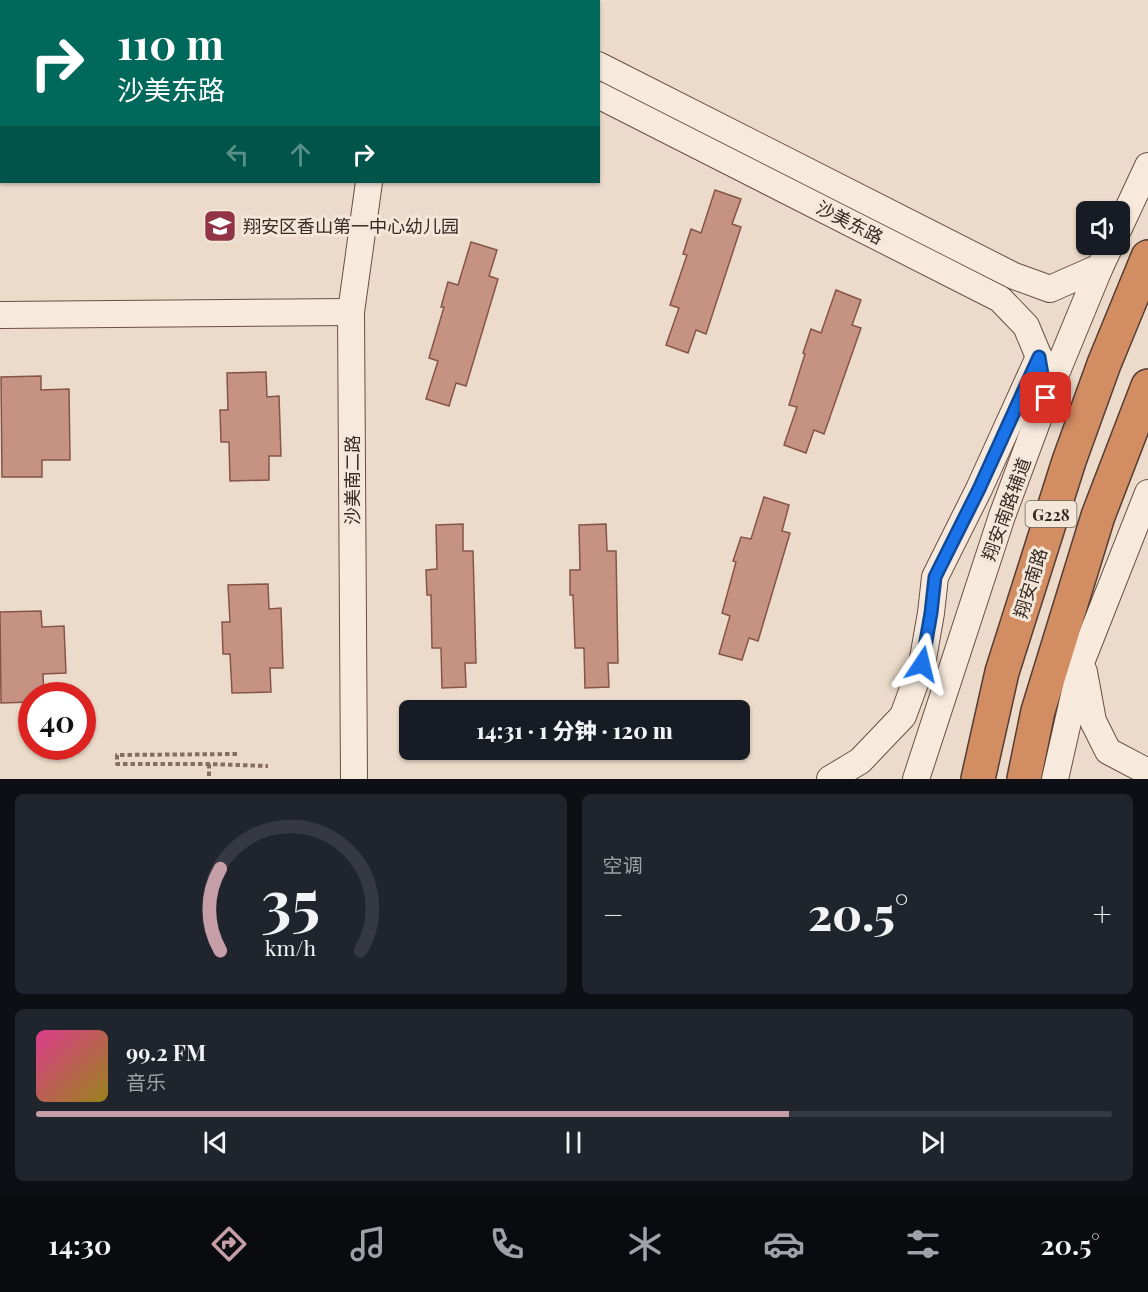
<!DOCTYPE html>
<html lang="zh">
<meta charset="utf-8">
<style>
body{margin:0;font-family:"Playfair Display","Noto Sans SC",serif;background:#20242c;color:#f1f3f6;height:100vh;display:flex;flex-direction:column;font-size:22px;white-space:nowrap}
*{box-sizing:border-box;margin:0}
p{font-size:20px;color:#9ea1a6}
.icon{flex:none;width:33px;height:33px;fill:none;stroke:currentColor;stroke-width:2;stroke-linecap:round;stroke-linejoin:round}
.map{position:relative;height:779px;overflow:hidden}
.details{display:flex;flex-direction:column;gap:15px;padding:15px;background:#0d0f14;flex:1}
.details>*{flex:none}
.top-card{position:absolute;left:0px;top:0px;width:600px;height:183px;box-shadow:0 2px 4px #0004;background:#00695c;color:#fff;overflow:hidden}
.tools{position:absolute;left:1076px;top:201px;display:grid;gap:12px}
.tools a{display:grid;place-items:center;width:54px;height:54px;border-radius:9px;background:#171b24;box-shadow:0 2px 4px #0004;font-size:30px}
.speed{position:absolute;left:18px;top:682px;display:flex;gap:12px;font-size:30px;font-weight:700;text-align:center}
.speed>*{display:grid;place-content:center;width:78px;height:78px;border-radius:50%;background:#171b24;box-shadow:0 2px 4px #0004;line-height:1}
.speed .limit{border:9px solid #d22;background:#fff;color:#111}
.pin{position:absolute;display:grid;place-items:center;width:51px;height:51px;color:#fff;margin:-26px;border-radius:12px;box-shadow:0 3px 9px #0006}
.me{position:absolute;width:66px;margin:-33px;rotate:10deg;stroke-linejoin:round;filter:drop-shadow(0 0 4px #0008)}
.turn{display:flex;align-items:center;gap:21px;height:126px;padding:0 18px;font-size:27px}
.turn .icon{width:78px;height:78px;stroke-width:2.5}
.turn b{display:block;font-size:42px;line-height:51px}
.lanes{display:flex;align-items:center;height:57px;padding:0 18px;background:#0003;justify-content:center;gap:30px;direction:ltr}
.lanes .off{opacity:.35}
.big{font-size:45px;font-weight:800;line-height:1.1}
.details .tile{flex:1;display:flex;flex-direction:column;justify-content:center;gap:9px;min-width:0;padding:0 21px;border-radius:9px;background:#20242c}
.details .dial{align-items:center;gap:0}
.dial svg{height:156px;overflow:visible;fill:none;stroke:#363941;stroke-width:7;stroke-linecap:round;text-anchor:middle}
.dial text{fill:#f1f3f6;stroke:none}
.song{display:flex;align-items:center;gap:18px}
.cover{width:72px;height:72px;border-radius:9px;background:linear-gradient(135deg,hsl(330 70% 55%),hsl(50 70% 35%))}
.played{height:6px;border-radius:3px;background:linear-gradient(90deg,#c69ea7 70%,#363941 70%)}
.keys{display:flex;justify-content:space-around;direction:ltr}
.heat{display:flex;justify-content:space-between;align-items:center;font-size:33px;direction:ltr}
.details .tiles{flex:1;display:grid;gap:15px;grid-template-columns:1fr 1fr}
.tile:last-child{grid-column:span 2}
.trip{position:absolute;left:399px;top:700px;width:351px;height:60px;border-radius:9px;background:#171b24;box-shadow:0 2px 4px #0004;font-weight:800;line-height:60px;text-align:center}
.menu{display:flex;height:96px;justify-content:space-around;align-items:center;background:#090b0e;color:#9ea1a6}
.menu .icon{width:42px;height:42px}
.menu .selected{color:#c69ea7}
.menu b{font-size:27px;color:#f1f3f6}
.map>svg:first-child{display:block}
</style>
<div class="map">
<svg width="1148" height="779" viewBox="0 0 1148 779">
<rect width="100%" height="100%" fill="#ecdbca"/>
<!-- building -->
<g fill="#c69383" stroke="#845548" stroke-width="1.5">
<path d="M715 190 741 199 732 224 741 227 706 334 696 330 688 353 666 345 679 308 670 305 687 255 683 254 691 229 701 233Z"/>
<path d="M471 242 497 250 489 276 498 279 466 386 456 383 449 406 426 399 438 361 429 358 444 307H441L448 282 458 285Z"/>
<path d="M836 290 861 300 852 325 861 328 824 434 814 430 806 453 784 445 797 407 789 405 805 354 803 353 811 329 821 333Z"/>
<path d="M266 372 267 397 279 396 281 456H269V480L230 481 229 442H221L220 410H228L227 373Z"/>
<path d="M41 376V390L69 389 70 460H42V477H2L1 377Z"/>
<path d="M764 497 789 505 782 531 790 533 758 641 749 638 742 660 719 654 730 616 722 613 736 562 733 561 741 537 751 539Z"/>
<path d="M463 524V551H473L476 663H465L466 687 442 688 441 648H432L431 595H427L426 570 437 569 436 525Z"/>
<path d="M606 524 607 551H616L618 663H608L609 687 585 688 584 648H575L573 595H570V570H580L579 525Z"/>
<path d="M268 584 269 609 281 608 283 668H270L271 692 232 693 230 654H223L222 622H230L228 585Z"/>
<path d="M41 611 42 627 64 626 66 673 43 674 44 696H32V702L1 703 0 612Z"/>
</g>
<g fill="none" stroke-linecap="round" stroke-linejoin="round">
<defs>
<g id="secondary">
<path d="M412 0 415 2"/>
<path d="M471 0 474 2"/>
<path d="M598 65 1014 276 1050 289 1100 267"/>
<path d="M598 95 1000 299 1026 326 1039 357 1046 398"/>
<path d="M1119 228 1148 166"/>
<path d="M0 315 351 312"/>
<path d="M1084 672 1093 721 1108 751 1148 772"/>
<path d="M354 779 351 312 369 182"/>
<path d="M830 779 860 761 903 716 922 664 931 613 935 577 979 489 1039 357"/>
<path d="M916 779 1002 516 1046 398 1100 267 1111 244"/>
<path d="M1055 779 1082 660 1148 493"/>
</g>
<g id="highway">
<path d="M978 779 1002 672 1069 461 1104 364 1148 257"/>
<path d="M1024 779 1038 711 1098 516 1148 386"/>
</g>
</defs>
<!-- secondary casing -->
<use href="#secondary" stroke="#694f43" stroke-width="28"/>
<!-- highway casing -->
<use href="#highway" stroke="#553d33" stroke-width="36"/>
<!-- path -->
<g stroke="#876d60" stroke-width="4" stroke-dasharray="4.5 3" stroke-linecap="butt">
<path d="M237 754 117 755V764H209L268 766"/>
<path d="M209 764V779"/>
</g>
<!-- secondary -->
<use href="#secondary" stroke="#f7eadd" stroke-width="26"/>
<!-- highway -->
<use href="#highway" stroke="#d28d63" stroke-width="33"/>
</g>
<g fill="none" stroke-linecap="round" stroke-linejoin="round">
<defs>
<path id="route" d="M922 664 931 613 935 577 979 489 1039 357 1046 398"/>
</defs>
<!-- route casing -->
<use href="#route" stroke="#114b97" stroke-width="15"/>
<!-- route -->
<use href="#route" stroke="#1a73e8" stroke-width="10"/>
</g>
<!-- icons -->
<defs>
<symbol id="school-square" viewBox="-11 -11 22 22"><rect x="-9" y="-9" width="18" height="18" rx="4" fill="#913546" stroke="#f3e7d9"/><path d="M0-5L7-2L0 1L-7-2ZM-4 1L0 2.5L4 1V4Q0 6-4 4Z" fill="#fff"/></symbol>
</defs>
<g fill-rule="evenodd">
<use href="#school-square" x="201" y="207" width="38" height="38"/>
</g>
<g text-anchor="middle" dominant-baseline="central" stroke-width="6" stroke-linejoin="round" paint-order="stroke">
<!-- shield labels -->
<rect fill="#f3e7d9" stroke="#716259" stroke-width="1.5" x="1025.5" y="501" width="51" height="26" rx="4.5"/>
<g font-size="16" font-weight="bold" fill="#392922">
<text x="1051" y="514">G228</text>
</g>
<!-- street labels -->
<g font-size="18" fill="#392922" stroke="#f3e7d9">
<text transform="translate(850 222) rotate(27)">沙美东路</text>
<text transform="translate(352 480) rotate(-90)">沙美南二路</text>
<text transform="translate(1006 509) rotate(-70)">翔安南路辅道</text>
<text transform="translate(1030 583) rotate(-73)">翔安南路</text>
</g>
<!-- poi labels -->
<g font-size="18" fill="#392922" stroke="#f3e7d9" text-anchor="start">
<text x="243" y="226">翔安区香山第一中心幼儿园</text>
</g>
</g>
</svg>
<div class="tools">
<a><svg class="icon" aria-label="sound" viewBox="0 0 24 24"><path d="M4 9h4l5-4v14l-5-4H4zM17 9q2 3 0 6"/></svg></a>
</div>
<div class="speed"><div class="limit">40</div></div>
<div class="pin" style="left:1046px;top:398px;background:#d93025"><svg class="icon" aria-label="arrive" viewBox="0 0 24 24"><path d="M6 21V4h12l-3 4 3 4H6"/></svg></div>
<svg class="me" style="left:922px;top:664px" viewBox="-20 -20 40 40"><path d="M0-17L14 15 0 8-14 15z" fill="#1a73e8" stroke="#fff" stroke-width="4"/></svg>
<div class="trip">14:31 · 1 分钟 · 120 m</div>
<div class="top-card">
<div class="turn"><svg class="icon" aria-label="right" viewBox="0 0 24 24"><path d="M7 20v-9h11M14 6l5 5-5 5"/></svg><div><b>110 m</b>沙美东路</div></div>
<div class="lanes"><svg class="icon off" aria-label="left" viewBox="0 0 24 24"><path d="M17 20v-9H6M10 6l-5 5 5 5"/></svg><svg class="icon off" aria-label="ahead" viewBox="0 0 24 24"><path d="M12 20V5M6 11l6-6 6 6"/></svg><svg class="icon" aria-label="right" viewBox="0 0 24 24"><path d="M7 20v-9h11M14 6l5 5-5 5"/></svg></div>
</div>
</div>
<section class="details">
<div class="tiles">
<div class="tile dial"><svg viewBox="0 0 100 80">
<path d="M14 69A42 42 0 1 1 86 69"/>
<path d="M14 69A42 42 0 0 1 14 27" stroke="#c69ea7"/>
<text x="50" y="56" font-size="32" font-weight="700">35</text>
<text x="50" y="72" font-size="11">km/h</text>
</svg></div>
<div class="tile"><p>空调</p>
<div class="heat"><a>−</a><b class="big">20.5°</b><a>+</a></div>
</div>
<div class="tile">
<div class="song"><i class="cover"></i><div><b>99.2 FM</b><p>音乐</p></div></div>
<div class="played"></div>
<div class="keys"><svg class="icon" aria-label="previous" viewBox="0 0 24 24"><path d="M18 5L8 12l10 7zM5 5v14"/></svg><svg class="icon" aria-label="pause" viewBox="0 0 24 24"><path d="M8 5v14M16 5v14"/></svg><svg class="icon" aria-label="next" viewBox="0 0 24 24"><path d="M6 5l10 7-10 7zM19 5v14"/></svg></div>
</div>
</div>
</section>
<nav class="menu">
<b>14:30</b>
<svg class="icon selected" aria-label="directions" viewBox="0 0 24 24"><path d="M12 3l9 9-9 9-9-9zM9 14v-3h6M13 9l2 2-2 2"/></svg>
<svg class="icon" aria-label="music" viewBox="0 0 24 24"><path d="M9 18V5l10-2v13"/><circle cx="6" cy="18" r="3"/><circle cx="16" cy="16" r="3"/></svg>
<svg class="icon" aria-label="phone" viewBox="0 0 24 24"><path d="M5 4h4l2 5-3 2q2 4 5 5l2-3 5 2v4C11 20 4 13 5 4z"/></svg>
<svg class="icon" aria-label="climate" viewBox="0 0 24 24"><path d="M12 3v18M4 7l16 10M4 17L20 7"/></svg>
<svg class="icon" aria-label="car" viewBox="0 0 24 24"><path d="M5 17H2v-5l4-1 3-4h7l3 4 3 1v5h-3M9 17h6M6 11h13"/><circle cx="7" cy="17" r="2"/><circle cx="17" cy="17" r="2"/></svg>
<svg class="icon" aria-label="filters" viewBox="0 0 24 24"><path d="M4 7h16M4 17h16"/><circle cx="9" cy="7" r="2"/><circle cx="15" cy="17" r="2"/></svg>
<b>20.5°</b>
</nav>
